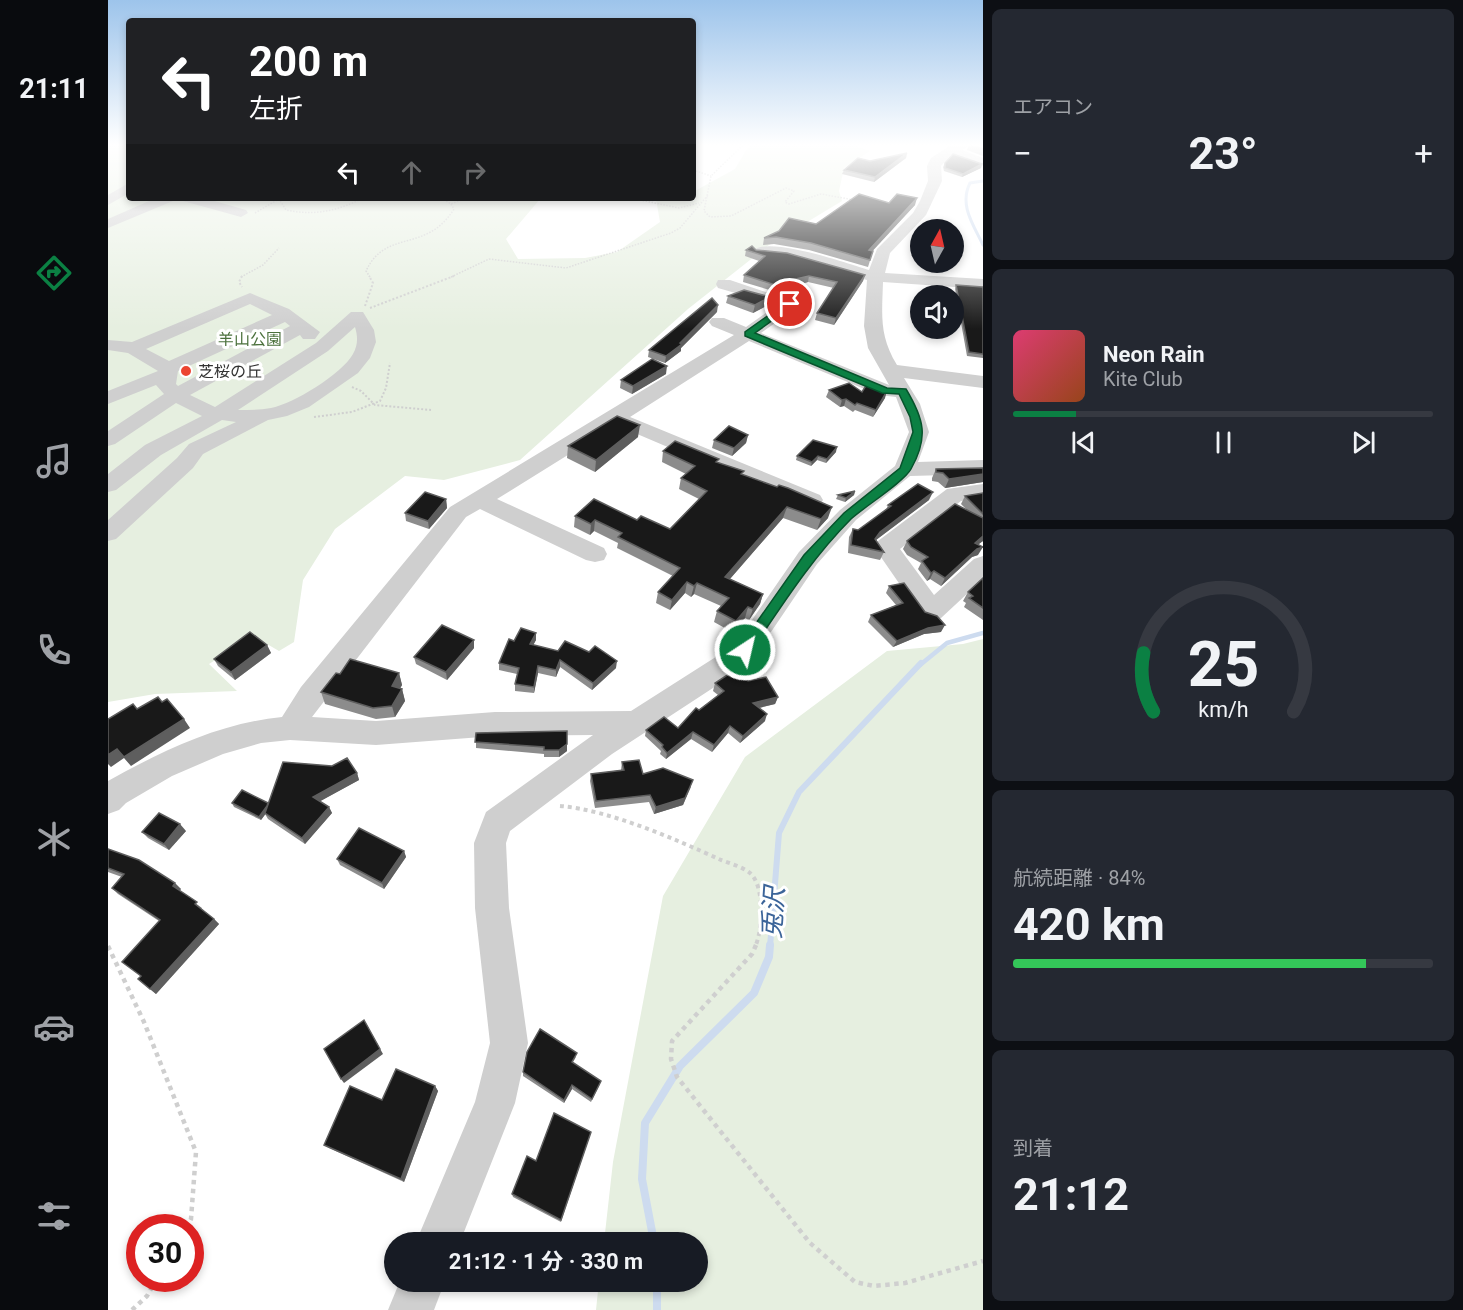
<!DOCTYPE html>
<html lang="ja">
<meta charset="utf-8">
<style>
body{margin:0;font-family:Roboto,"Noto Sans JP",sans-serif;background:#242831;color:#f1f3f6;height:100vh;display:flex;flex-direction:column;font-size:22px;white-space:nowrap}
*{box-sizing:border-box;margin:0}
p{font-size:20px;color:#9ea1a6}
.icon{flex:none;width:33px;height:33px;fill:none;stroke:currentColor;stroke-width:2;stroke-linecap:round;stroke-linejoin:round}
.map{position:relative;flex:1;overflow:hidden}
.panel{display:flex;flex-direction:column;gap:9px;padding:9px;background:#0d0f14;width:480px}
.panel>*{flex:none}
.top-card{position:absolute;left:18px;top:18px;width:570px;height:183px;border-radius:6px;box-shadow:0 3px 9px #0003;background:#202124;color:#fff;overflow:hidden}
.needle{width:39px;rotate:8deg}
.controls{position:absolute;left:802px;top:219px;display:grid;gap:12px}
.controls a{display:grid;place-items:center;width:54px;height:54px;border-radius:50%;background:#171b24;box-shadow:0 3px 9px #0003;font-size:30px}
.speed{position:absolute;left:18px;top:1214px;display:flex;gap:12px;font-size:30px;font-weight:700;text-align:center}
.speed>*{display:grid;place-content:center;width:78px;height:78px;border-radius:50%;background:#171b24;box-shadow:0 3px 9px #0003;line-height:1}
.speed .limit{border:9px solid #d22;background:#fff;color:#111}
.pin{position:absolute;display:grid;place-items:center;width:51px;height:51px;color:#fff;margin:-26px;border:3px solid #fff;border-radius:50%;box-shadow:0 2px 6px #0007}
.me{position:absolute;width:66px;margin:-33px;rotate:35deg;stroke-linejoin:round;filter:drop-shadow(0 0 4px #0008)}
.turn{display:flex;align-items:center;gap:21px;height:126px;padding:0 24px;font-size:27px}
.turn .icon{width:78px;height:78px;stroke-width:2.5}
.turn b{display:block;font-size:42px;line-height:51px}
.lanes{display:flex;align-items:center;height:57px;padding:0 24px;background:#0003;justify-content:center;gap:30px;direction:ltr}
.lanes .off{opacity:.35}
.big{font-size:45px;font-weight:700;line-height:1.1}
.panel .widget{flex:1;display:flex;flex-direction:column;justify-content:center;gap:9px;min-width:0;padding:0 21px;border-radius:9px;background:#242831}
.panel .dial{align-items:center;gap:0}
.dial svg{height:156px;overflow:visible;fill:none;stroke:#363941;stroke-width:7;stroke-linecap:round;text-anchor:middle}
.dial text{fill:#f1f3f6;stroke:none}
.song{display:flex;align-items:center;gap:18px}
.cover{width:72px;height:72px;border-radius:9px;background:linear-gradient(135deg,hsl(340 70% 55%),hsl(20 70% 35%))}
.played{height:6px;border-radius:3px;background:linear-gradient(90deg,#0b8043 15%,#363941 15%)}
.keys{display:flex;justify-content:space-around;direction:ltr}
.heat{display:flex;justify-content:space-between;align-items:center;font-size:33px;direction:ltr}
.charge{height:9px;border-radius:4px;background:linear-gradient(90deg,#34c759 84%,#363941 0)}
.trip{position:absolute;left:276px;top:1232px;width:324px;height:60px;border-radius:30px;background:#171b24;box-shadow:0 3px 9px #0003;font-weight:700;line-height:60px;text-align:center}
main{display:flex;flex:1;min-height:0}
.dock{display:flex;flex-direction:column;width:108px;justify-content:space-around;align-items:center;background:#090b0e;color:#9ea1a6}
.dock .icon{width:42px;height:42px}
.dock .on{color:#0b8043}
.dock b{font-size:27px;color:#f1f3f6}
.map>svg:first-child{display:block}
</style>
<main>
<nav class="dock">
<b>21:11</b>
<svg class="icon on" aria-label="directions" viewBox="0 0 24 24"><path d="M12 3l9 9-9 9-9-9zM9 14v-3h6M13 9l2 2-2 2"/></svg>
<svg class="icon" aria-label="music" viewBox="0 0 24 24"><path d="M9 18V5l10-2v13"/><circle cx="6" cy="18" r="3"/><circle cx="16" cy="16" r="3"/></svg>
<svg class="icon" aria-label="phone" viewBox="0 0 24 24"><path d="M5 4h4l2 5-3 2q2 4 5 5l2-3 5 2v4C11 20 4 13 5 4z"/></svg>
<svg class="icon" aria-label="climate" viewBox="0 0 24 24"><path d="M12 3v18M4 7l16 10M4 17L20 7"/></svg>
<svg class="icon" aria-label="car" viewBox="0 0 24 24"><path d="M5 17H2v-5l4-1 3-4h7l3 4 3 1v5h-3M9 17h6M6 11h13"/><circle cx="7" cy="17" r="2"/><circle cx="17" cy="17" r="2"/></svg>
<svg class="icon" aria-label="filters" viewBox="0 0 24 24"><path d="M4 7h16M4 17h16"/><circle cx="9" cy="7" r="2"/><circle cx="15" cy="17" r="2"/></svg>
</nav>
<div class="map">
<svg width="875" height="1310" viewBox="0 0 875 1310">
<rect width="100%" height="100%" fill="#fff"/>
<!-- green -->
<g fill="#e6efe0">
<path d="M0 145H21V198H433L398 239 410 259 477 258 509 252 552 222 548 199 585 198V192L627 169 640 147 644 145H746L762 151 736 168 731 191 734 201 661 245 580 309 412 460 336 480 297 476 227 529 195 580 186 642 171 651 145 636 101 664 129 691 47 694 0 702Z"/>
<path d="M875 639V1310H488L491 1281H590V1242H496L505 1162 555 896 637 757 779 651 855 644Z"/>
</g>
<g fill="none" stroke-linecap="round" stroke-linejoin="round">
<!-- stream-far3 -->
<path stroke="#cddbef" stroke-width="3" d="M875 181 862 183C851 205 865 224 875 245"/>
<!-- stream-far2 -->
<path stroke="#cddbef" stroke-width="4.5" d="M812 665 839 643 875 633"/>
<!-- stream-far1 -->
<path stroke="#cddbef" stroke-width="6" d="M662 947 671 833 691 792 813 663"/>
<!-- stream -->
<g stroke="#cddbef" stroke-width="8">
<path d="M546 1242 534 1179 537 1123 572 1066 646 993 661 957 662 945"/>
<path d="M549 1281V1310"/>
</g>
<!-- path-far3 -->
<g stroke="#cfcfcf" stroke-width="1.5" stroke-dasharray="1.5 1.5" stroke-linecap="butt">
<path d="M635 145 603 176 596 211 602 217 623 216 678 188 686 191 677 202 681 204 713 194 746 200"/>
<path d="M585 170 603 176"/>
<path d="M333 198 343 204 358 198"/>
<path d="M523 198 571 208 591 203"/>
<path d="M147 213 171 199 178 210C206 216 230 211 255 198"/>
<path d="M133 277 155 265 171 248"/>
<path d="M262 277 258 271C278 228 318 254 346 209L343 204"/>
<path d="M343 277 381 259 458 268 563 233 572 228 600 195"/>
</g>
<!-- path-far2 -->
<g stroke="#cfcfcf" stroke-width="2" stroke-dasharray="2 2" stroke-linecap="butt">
<path d="M134 276 131 282 134 287"/>
<path d="M257 306 265 283 261 276"/>
<path d="M262 308 346 276"/>
<path d="M244 387 253 391 267 405 323 410"/>
<path d="M206 417 244 412 272 401 278 388 282 363"/>
</g>
<!-- path-far1 -->
<path stroke="#cfcfcf" stroke-width="4" stroke-dasharray="4 4" stroke-linecap="butt" d="M452 806C501 810 567 839 613 860 621 863 635 867 642 873 657 886 655 930 647 947"/>
<!-- path -->
<g stroke="#cfcfcf" stroke-width="4.5" stroke-dasharray="4.5 4.5" stroke-linecap="butt">
<path d="M648 945 644 954 564 1041 563 1059 569 1077 702 1243 747 1282 766 1286 797 1283 875 1261"/>
<path d="M0 946 36 1022 88 1152 83 1219 79 1227"/>
<path d="M24 1310 39 1296 49 1278"/>
</g>
<!-- minor -->
<g fill="#cfcfcf" fill-rule="evenodd">
<path d="M843 145H863L854 150 875 158V166L843 155 833 166 834 181 818 215 782 253 777 273 875 279V289L775 282C774 315 771 336 789 365L875 376V388L796 378 812 404 821 432 810 462 875 460V474L802 476 748 520 709 564 646 657 634 669 504 754 402 831 398 843 401 908 420 1043 407 1103 352 1242H308L367 1102 382 1043 367 908 366 843 378 812 485 735 387 736 268 745 182 740 153 743 115 754 64 776 18 803 11 810 0 814V781C54 751 111 723 174 717L193 687 342 507 626 335 604 326 601 322 604 318H616L638 327 669 305 610 288 608 284 610 280H622L678 299 688 287H700L702 291 688 308 653 333 781 385 760 348 756 326 759 280 678 257 647 254 645 251C659 235 741 264 761 270L769 249 805 213 812 201 820 181 819 166 823 158ZM641 341 771 395 788 397 801 432 787 466 732 510 691 552 628 643 614 653 523 711 387 712 268 721 204 717 358 517 372 509 478 560 487 562 496 560 499 554 496 548 389 499 508 425 696 505 704 507 712 505 715 500 712 495 522 417Z"/>
<path d="M21 183V193L0 205V195Z"/>
<path d="M48 198H67L65 201 0 228V219Z"/>
<path d="M73 198H96L138 210 140 213 133 217 75 201Z"/>
<path d="M142 293 181 309 212 332 207 339H195L192 335 82 395 107 407 208 343 243 312H255L266 330 268 342 262 358 250 373 201 407 179 416 160 420 95 454 85 468 8 539 0 541V520L69 458 81 444 128 422 114 420 53 455 8 490 0 492V474L37 445 94 416 68 403 7 444 0 446V431L56 394 48 385 0 404V391L50 371 20 353 0 350V340L24 342ZM142 304 164 315 61 361 38 349ZM177 322 182 326 70 386 68 384 70 371ZM247 327C250 337 250 345 245 354 234 374 185 404 163 408 152 410 141 410 130 410L220 351Z"/>
<path d="M875 484V498L853 501 792 549 826 595 866 559 875 556V579L833 618 824 621 815 618 766 547 770 541 839 489Z"/>
<path d="M292 1281H337L326 1310H280Z"/>
</g>
</g>
<!-- wall -->
<g fill="#8c8c8c">
<path d="M861 145H865L875 148V156L859 150Z"/>
<path d="M799 153 798 158 766 182 734 174 736 170Z"/>
<path d="M837 163 874 164 873 168 854 177 836 171 835 167Z"/>
<path d="M781 203 807 205 764 251H765L760 267 701 250 666 244 655 245 656 238Z"/>
<path d="M638 250H648L757 275 755 281 726 325 707 320 709 313 726 288 700 282 686 286 678 295 635 282 636 275 651 261 637 256Z"/>
<path d="M848 285 875 287V358L859 356 847 289Z"/>
<path d="M620 296 662 297 660 305 645 313 618 303Z"/>
<path d="M609 312 573 348V351L557 363 540 357 541 350Z"/>
<path d="M558 374 524 394 512 388 513 380Z"/>
<path d="M721 390 754 392 777 398 765 417 747 410 745 412 736 406 732 407 718 397Z"/>
<path d="M640 435 638 443 624 456 604 448 606 440Z"/>
<path d="M530 437 487 472 459 458 460 446Z"/>
<path d="M555 451 610 463 720 518 709 530 675 518 622 579 655 594 652 604 641 620 637 618 624 632 606 622 609 611 613 606 586 594 583 597 577 593 562 610 548 603 550 592 565 576 509 548 510 543 486 531 482 535 466 527 467 516 529 520 562 529 591 499 571 489 573 478 578 474 554 462Z"/>
<path d="M728 452 718 463 709 460 703 466 688 460 689 456Z"/>
<path d="M875 468V483V482L837 488 830 482 824 481V478L828 469Z"/>
<path d="M747 491 746 495 737 502 728 499 730 495Z"/>
<path d="M875 493V541L870 544V555L864 557 833 586 822 579 819 581 810 569 813 563 799 555 795 549 799 541 858 509 853 504 857 496Z"/>
<path d="M338 499 339 508 321 529 298 521 297 513Z"/>
<path d="M821 500 768 540 776 552 772 560 740 553 741 537 745 529 750 530 778 510 780 505Z"/>
<path d="M875 578V620L856 607 858 603 855 601 860 592Z"/>
<path d="M781 586 817 612 833 632 816 634 785 647 760 622 763 615 788 605 778 593Z"/>
<path d="M428 633V640L425 645 508 668 484 690 452 667 448 677 430 673 426 693 407 691V684L409 674 391 670V663Z"/>
<path d="M159 645 163 653 127 680 110 666 106 659Z"/>
<path d="M366 648 339 680 308 664 306 657Z"/>
<path d="M291 673 294 685 292 689H294L297 701 287 717 268 719 217 704 213 692 232 674Z"/>
<path d="M640 681 670 697 667 704 651 708 657 721 632 743 620 733 604 752 583 739 558 759 552 754 553 751 537 736 538 730 570 728 591 710 610 695 605 691 607 683Z"/>
<path d="M368 733 459 751 451 757H436V754L368 748Z"/>
<path d="M514 762 535 774 583 787 575 805 546 814 541 802 487 808 482 781 483 774 513 770Z"/>
<path d="M249 773 251 780 212 801 221 807 224 813 197 844 160 819 157 814 153 820 126 807 124 803H160Z"/>
<path d="M78 831 61 850 40 838 34 832Z"/>
<path d="M0 849 73 889 71 891 94 908 93 909 106 919 111 924 48 994 42 989 33 976 51 921 10 894 4 888 14 877 0 872Z"/>
<path d="M296 851 298 857 276 889 232 865 229 859Z"/>
<path d="M468 1057 465 1062 492 1084 483 1102 464 1089 456 1103 415 1076V1072Z"/>
<path d="M327 1086 330 1091 296 1182 221 1148 216 1145 274 1100Z"/>
<path d="M483 1132 453 1222 405 1197 404 1194 428 1161Z"/>
</g>
<!-- shaded-wall -->
<g fill="#5e5e5e">
<path d="M799 153 798 158 766 182 767 177Z"/>
<path d="M874 164 873 168 854 177 855 174Z"/>
<path d="M809 198 807 205 759 257 761 250Z"/>
<path d="M757 275 755 281 726 325 728 318Z"/>
<path d="M701 276 700 282 686 286 678 295 680 289 688 279Z"/>
<path d="M662 297 660 305 645 313 647 305Z"/>
<path d="M610 305 609 312 573 348V351L557 363 558 356Z"/>
<path d="M559 366 558 374 524 394 525 386Z"/>
<path d="M779 391 777 398 765 417 768 410Z"/>
<path d="M738 399 736 406 732 407 734 400Z"/>
<path d="M532 425 530 437 487 472 488 460Z"/>
<path d="M640 435 638 443 624 456 626 448Z"/>
<path d="M729 447 728 452 718 463 719 459Z"/>
<path d="M710 456 709 460 703 466 704 462Z"/>
<path d="M875 474V482L837 488 841 479Z"/>
<path d="M747 491 746 495 737 502 738 498Z"/>
<path d="M825 492 821 500 768 540 767 539 772 532Z"/>
<path d="M338 499 339 508 321 529 320 521Z"/>
<path d="M679 507 675 518 614 588 617 577Z"/>
<path d="M724 507 720 518 709 530 713 519Z"/>
<path d="M487 520 486 531 482 535 483 524Z"/>
<path d="M875 536V541L862 551 867 543Z"/>
<path d="M875 547 870 555 864 557 833 586 837 578 869 549Z"/>
<path d="M826 571 822 579 819 581 823 573Z"/>
<path d="M579 582 577 593 562 610 564 600Z"/>
<path d="M589 583 586 594 583 597 586 586Z"/>
<path d="M655 594 652 604 641 620 645 609Z"/>
<path d="M640 607 637 618 624 632 628 621Z"/>
<path d="M837 625 833 632 816 634 785 647 789 641 820 628Z"/>
<path d="M428 633V640L422 651V644Z"/>
<path d="M366 640V648L339 680 338 672Z"/>
<path d="M159 645 163 653 127 680 123 672Z"/>
<path d="M452 660V667L448 677V670Z"/>
<path d="M509 661 508 668 484 690 485 683Z"/>
<path d="M430 666V673L426 693V687Z"/>
<path d="M291 673 294 685 286 698 284 686Z"/>
<path d="M294 689 297 701 287 717 284 706Z"/>
<path d="M670 697 667 704 642 710 645 703Z"/>
<path d="M659 714 657 721 632 743 635 736Z"/>
<path d="M76 719 82 728 23 766 16 758 3 767 0 764V755L9 749Z"/>
<path d="M622 726 620 733 604 752 606 745Z"/>
<path d="M585 732 583 739 558 759 559 753Z"/>
<path d="M459 744V751L451 757V750Z"/>
<path d="M249 773 251 780 209 803 205 797Z"/>
<path d="M585 780 575 805 546 814 548 807Z"/>
<path d="M161 803 163 807 153 820 151 817Z"/>
<path d="M221 807 224 813 197 844 194 838Z"/>
<path d="M72 824 78 831 61 850 56 844Z"/>
<path d="M296 851 298 857 276 889 274 883Z"/>
<path d="M67 883 73 889 70 892 65 886Z"/>
<path d="M106 919 111 924 48 994 42 989Z"/>
<path d="M256 1020 275 1054 236 1083 233 1079Z"/>
<path d="M464 1085V1089L456 1103V1100Z"/>
<path d="M327 1086 330 1091 296 1182 293 1179Z"/>
</g>
<!-- building -->
<g fill="#191919" stroke="#5e5e5e" stroke-width="1.5">
<path d="M799 153 767 177 736 170 750 158 762 161Z"/>
<path d="M845 154 874 164 855 174 837 168V163Z"/>
<path d="M751 194 781 203 789 194 809 198 761 250 765 251 762 260 703 243 668 237 656 238 671 231 681 218 708 224Z"/>
<path d="M644 246 648 250 679 253 757 275 728 318 709 313 729 282 701 276 688 279 680 289 636 275 657 256 638 250Z"/>
<path d="M848 285 875 287V354L861 352Z"/>
<path d="M636 290 662 297 647 305 620 296Z"/>
<path d="M604 298 610 305 572 343 574 344 558 356 541 350Z"/>
<path d="M544 359 559 366 525 386 513 380Z"/>
<path d="M741 383 754 392 759 384 779 391 768 410 749 403 747 405 738 399 734 400 721 390Z"/>
<path d="M509 416 532 425 488 460 460 446Z"/>
<path d="M621 426 640 435 626 448 606 440Z"/>
<path d="M705 440 729 447 719 459 710 456 704 462 689 456Z"/>
<path d="M567 441 611 459 608 462 636 471 633 474 669 487 671 485 680 488 724 507 713 519 679 507 617 577 655 594 645 609 640 607 628 621 609 611 621 598 589 583 586 586 579 582 564 600 550 592 572 568 510 537 514 533 487 520 483 524 467 516 486 499 529 520 533 516 562 529 599 491 573 478 587 466 555 451Z"/>
<path d="M875 468V474L841 479 835 473 828 472V469Z"/>
<path d="M810 484 825 492 772 532 767 539 776 552 743 545 745 529 750 530 783 506 780 505Z"/>
<path d="M747 491 738 498 730 495Z"/>
<path d="M317 492 338 499 320 521 297 513Z"/>
<path d="M875 493V514L857 496Z"/>
<path d="M847 504 875 518V536L867 543 875 547 869 549 837 578 826 571 823 573 814 561 820 557 803 547 799 541Z"/>
<path d="M875 578V608L861 598 865 596 860 592Z"/>
<path d="M796 583 817 612 829 616 837 625 820 628 789 641 763 615 795 603 781 586Z"/>
<path d="M334 625 366 640 338 672 306 657Z"/>
<path d="M413 628 428 633 422 644 450 651 457 641 481 652 487 646 509 661 485 683 452 660 448 670 430 666 426 687 407 684 411 668 391 663 401 639 406 641Z"/>
<path d="M142 632 159 645 123 672 106 659Z"/>
<path d="M242 659 291 673 284 686 294 689 284 706 265 708 213 692 228 673 232 674Z"/>
<path d="M627 670 640 681 658 677 670 697 645 703 659 714 635 736 622 726 606 745 585 732 559 753 554 747 555 745 538 730 556 717 570 728 588 708 591 710 616 691 607 683Z"/>
<path d="M50 697 54 702 59 699 76 719 16 757 9 749 0 755V719L25 704 29 709Z"/>
<path d="M459 731V744L451 750H436V747L367 742 368 733Z"/>
<path d="M239 758 249 773 205 797 221 807 194 838 157 813 175 762 224 766Z"/>
<path d="M531 760 535 774 555 768 585 780 577 798 548 807 542 795 488 801 483 774 516 770 514 762Z"/>
<path d="M134 790 160 803 159 806 151 817 124 803Z"/>
<path d="M51 813 72 824 56 844 34 832Z"/>
<path d="M251 828 296 851 274 883 229 859Z"/>
<path d="M0 849 31 860 67 883 65 886 89 902 87 904 106 919 42 989 30 979 33 976 14 962 52 920 4 888 16 874 0 868Z"/>
<path d="M256 1020 272 1049 233 1079 216 1049Z"/>
<path d="M432 1029 469 1053 464 1062 493 1081 484 1099 464 1085 456 1100 415 1072 419 1052Z"/>
<path d="M288 1069 327 1086 293 1179 216 1145 242 1086 274 1100Z"/>
<path d="M446 1113 483 1132 453 1220 404 1194 419 1156 428 1161Z"/>
</g>
<!-- sky -->
<linearGradient id="sky" x2="0" y2="1"><stop stop-color="#9dc4eb"/><stop offset="0.44" stop-color="#fff"/><stop offset="1" stop-color="#fff" stop-opacity="0"/></linearGradient>
<rect width="875" height="329" fill="url(#sky)"/>
<!-- route -->
<path fill="#0b8043" stroke="#07532c" stroke-width="1.5" d="M679 302 687 304 647 333 779 388 798 389C816 419 821 437 803 469 796 482 756 507 743 519 703 559 673 607 641 654H632L630 650 632 646 696 555 736 513 792 468 805 432 802 417 791 394 774 393 637 336V332Z"/>
<!-- markers -->
<circle fill="#ec4531" stroke="#fff" stroke-width="2" cx="78" cy="371" r="6"/>
<g text-anchor="middle" dominant-baseline="central" stroke-width="6" stroke-linejoin="round" paint-order="stroke">
<!-- far-park labels -->
<g font-size="16" fill="#4c713d" stroke="#fff">
<text x="142" y="339">羊山公園</text>
</g>
<!-- far-poi labels -->
<g font-size="16" fill="#323232" stroke="#fff" text-anchor="start">
<text x="90" y="371">芝桜の丘</text>
</g>
<!-- near-water labels -->
<g font-size="26" font-style="italic" fill="#3b6499" stroke="#fff">
<text transform="translate(665 913) rotate(-86)">兎沢</text>
</g>
</g>
</svg>
<div class="controls">
<a><svg class="needle" viewBox="-14 -14 28 28"><path d="M0-13l5 13h-10z" fill="#e53935"/><path d="M0 13l5-13h-10z" fill="#9ea1a6"/></svg></a>
<a><svg class="icon" aria-label="sound" viewBox="0 0 24 24"><path d="M4 9h4l5-4v14l-5-4H4zM17 9q2 3 0 6"/></svg></a>
</div>
<div class="speed"><div class="limit">30</div></div>
<div class="pin" style="left:682px;top:304px;background:#d93025"><svg class="icon" aria-label="arrive" viewBox="0 0 24 24"><path d="M6 21V4h12l-3 4 3 4H6"/></svg></div>
<svg class="me" style="left:637px;top:650px" viewBox="-20 -20 40 40"><circle r="17" fill="#0b8043" stroke="#fff" stroke-width="3"/><path d="M0-11L8 9 0 5-8 9z" fill="#fff"/></svg>
<div class="trip">21:12 · 1 分 · 330 m</div>
<div class="top-card">
<div class="turn"><svg class="icon" aria-label="left" viewBox="0 0 24 24"><path d="M17 20v-9H6M10 6l-5 5 5 5"/></svg><div><b>200 m</b>左折</div></div>
<div class="lanes"><svg class="icon" aria-label="left" viewBox="0 0 24 24"><path d="M17 20v-9H6M10 6l-5 5 5 5"/></svg><svg class="icon off" aria-label="ahead" viewBox="0 0 24 24"><path d="M12 20V5M6 11l6-6 6 6"/></svg><svg class="icon off" aria-label="right" viewBox="0 0 24 24"><path d="M7 20v-9h11M14 6l5 5-5 5"/></svg></div>
</div>
</div>
<section class="panel">
<div class="widget"><p>エアコン</p>
<div class="heat"><a>−</a><b class="big">23°</b><a>+</a></div>
</div>
<div class="widget">
<div class="song"><i class="cover"></i><div><b>Neon Rain</b><p>Kite Club</p></div></div>
<div class="played"></div>
<div class="keys"><svg class="icon" aria-label="previous" viewBox="0 0 24 24"><path d="M18 5L8 12l10 7zM5 5v14"/></svg><svg class="icon" aria-label="pause" viewBox="0 0 24 24"><path d="M8 5v14M16 5v14"/></svg><svg class="icon" aria-label="next" viewBox="0 0 24 24"><path d="M6 5l10 7-10 7zM19 5v14"/></svg></div>
</div>
<div class="widget dial"><svg viewBox="0 0 100 80">
<path d="M14 69A42 42 0 1 1 86 69"/>
<path d="M14 69A42 42 0 0 1 9 39" stroke="#0b8043"/>
<text x="50" y="56" font-size="32" font-weight="700">25</text>
<text x="50" y="72" font-size="11">km/h</text>
</svg></div>
<div class="widget"><p>航続距離 · 84%</p><b class="big">420 km</b><div class="charge"></div></div>
<div class="widget"><p>到着</p><b class="big">21:12</b></div>
</section>
</main>
